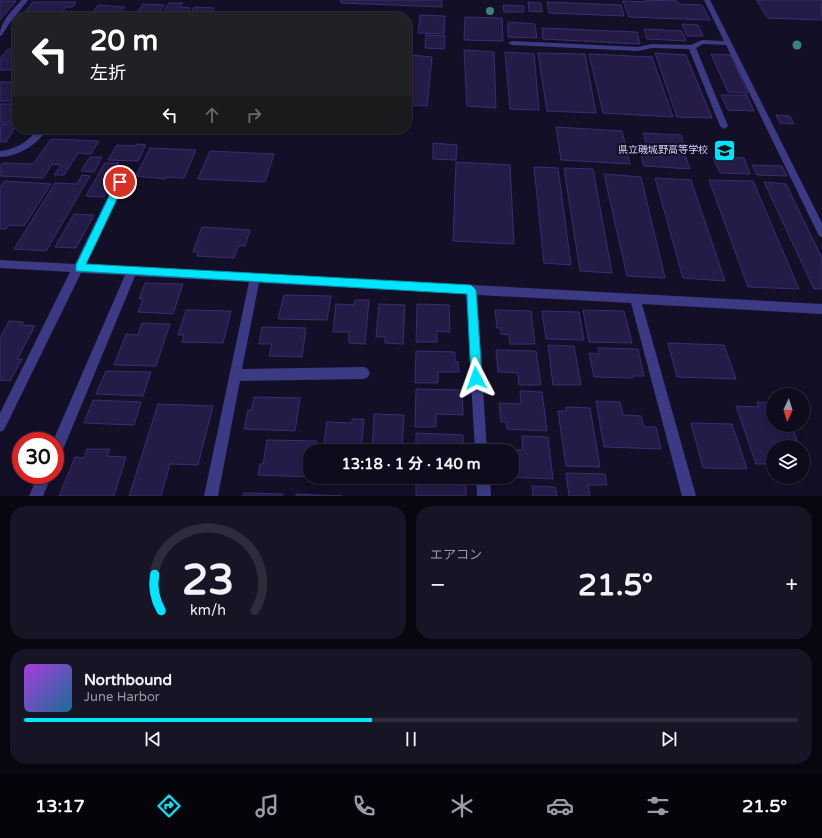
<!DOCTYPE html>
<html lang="ja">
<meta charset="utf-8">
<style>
body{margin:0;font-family:"Varela Round","Noto Sans JP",sans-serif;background:#171425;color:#f1f3f6;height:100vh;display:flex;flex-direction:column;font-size:15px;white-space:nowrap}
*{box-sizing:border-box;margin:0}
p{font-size:13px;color:#9b9ba3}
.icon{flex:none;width:22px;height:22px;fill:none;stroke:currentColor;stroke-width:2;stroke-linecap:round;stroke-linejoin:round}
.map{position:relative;height:496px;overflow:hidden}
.side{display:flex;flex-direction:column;gap:10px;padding:10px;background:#08060f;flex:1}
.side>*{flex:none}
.top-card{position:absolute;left:12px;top:12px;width:400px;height:122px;border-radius:16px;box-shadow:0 2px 10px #0003,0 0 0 1px #2e2b3b;background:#202124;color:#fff;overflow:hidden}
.needle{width:26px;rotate:184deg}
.tools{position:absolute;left:766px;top:388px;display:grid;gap:8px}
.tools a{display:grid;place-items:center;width:44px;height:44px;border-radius:50%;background:#0e0b1c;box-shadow:0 2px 10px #0003,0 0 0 1px #2e2b3b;font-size:20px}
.speed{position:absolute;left:12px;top:432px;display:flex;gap:8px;font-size:20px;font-weight:700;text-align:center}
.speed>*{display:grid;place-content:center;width:52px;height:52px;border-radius:50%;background:#0e0b1c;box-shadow:0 2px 10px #0003,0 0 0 1px #2e2b3b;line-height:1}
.speed .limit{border:6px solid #d22;background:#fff;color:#111}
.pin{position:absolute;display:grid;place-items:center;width:34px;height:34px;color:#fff;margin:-17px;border:2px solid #fff;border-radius:50%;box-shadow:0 1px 4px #0007}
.me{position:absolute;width:44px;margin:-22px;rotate:356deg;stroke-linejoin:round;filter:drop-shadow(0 0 3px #0008)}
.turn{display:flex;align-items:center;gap:14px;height:84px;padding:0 12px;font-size:18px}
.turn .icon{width:52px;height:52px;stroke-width:2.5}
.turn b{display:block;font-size:28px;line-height:34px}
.lanes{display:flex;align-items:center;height:38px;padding:0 12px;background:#0003;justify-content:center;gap:20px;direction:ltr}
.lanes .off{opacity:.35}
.big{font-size:30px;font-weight:700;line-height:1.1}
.side .widget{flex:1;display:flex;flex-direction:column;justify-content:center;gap:6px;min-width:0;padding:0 14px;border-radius:16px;background:#171425}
.side .dial{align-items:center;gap:0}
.dial svg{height:104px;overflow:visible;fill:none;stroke:#2e2b3b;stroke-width:7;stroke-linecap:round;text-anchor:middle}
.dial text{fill:#f1f3f6;stroke:none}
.song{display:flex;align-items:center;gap:12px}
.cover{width:48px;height:48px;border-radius:6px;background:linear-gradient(135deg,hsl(280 70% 55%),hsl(200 70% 35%))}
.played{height:4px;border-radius:2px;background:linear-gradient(90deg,#00e5ff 45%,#2e2b3b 45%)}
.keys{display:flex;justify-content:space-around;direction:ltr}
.heat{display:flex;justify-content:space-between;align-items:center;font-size:22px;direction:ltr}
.side .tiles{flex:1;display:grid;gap:10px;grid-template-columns:1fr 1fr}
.widget:last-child{grid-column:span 2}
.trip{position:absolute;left:303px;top:444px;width:216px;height:40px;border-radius:16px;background:#0e0b1c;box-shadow:0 2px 10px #0003,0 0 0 1px #2e2b3b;font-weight:700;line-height:40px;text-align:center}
.tab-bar{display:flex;height:64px;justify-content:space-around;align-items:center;background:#06040b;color:#9b9ba3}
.tab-bar .icon{width:28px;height:28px}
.tab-bar .on{color:#00e5ff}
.tab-bar b{font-size:18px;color:#f1f3f6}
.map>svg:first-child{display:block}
</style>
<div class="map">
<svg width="822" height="496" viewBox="0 0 822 496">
<rect width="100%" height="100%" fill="#130f26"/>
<!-- building -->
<g fill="#241b47" stroke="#3b2d73">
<path d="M341 0H442V7L341 3Z"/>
<path d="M645 0 677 1 678 4 702 5 710 20 629 17 623 1 647 2Z"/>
<path d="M756 0H821L822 20 768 18Z"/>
<path d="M0 1H16L0 20Z"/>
<path d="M33 2H76L73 7H66L62 12 83 14 80 17H21Z"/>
<path d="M528 2 541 3 542 12 529 11Z"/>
<path d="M547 2 621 5 624 16 549 13Z"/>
<path d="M169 3H183L180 7 190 8 185 17 160 16Z"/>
<path d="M143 4 164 5 156 17H134Z"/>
<path d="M98 5 125 7 120 13H115L113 17H90Z"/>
<path d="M503 5 524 6V12H504Z"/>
<path d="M194 7 214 8 209 17H211H188Z"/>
<path d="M420 15 445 16 444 34 418 33Z"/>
<path d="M465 17 502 18 503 41 464 40Z"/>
<path d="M508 22 535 24 537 38 508 37Z"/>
<path d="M682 24 698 25 703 36H687Z"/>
<path d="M542 28 637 32 640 44 543 39Z"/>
<path d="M644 29 682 31 686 41 647 39Z"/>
<path d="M426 35 445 36 444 49 425 48Z"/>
<path d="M8 49H17V70H0V59Z"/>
<path d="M464 50 494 52 496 108 467 106Z"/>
<path d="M505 52 534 54 539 110 510 109Z"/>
<path d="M538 53 585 54 596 113 547 111Z"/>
<path d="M655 53 686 55 712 118 677 117Z"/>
<path d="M589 54 652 57 673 117 603 113Z"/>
<path d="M711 54 731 55 748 93 728 92Z"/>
<path d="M411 55 432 57 427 106 407 105Z"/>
<rect x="0" y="82" width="17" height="19"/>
<path d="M721 95H747L754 111 728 110Z"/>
<rect x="0" y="104" width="17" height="18"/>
<path d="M776 115 790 116 794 124 780 123Z"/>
<path d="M1 124H17L6 142H0Z"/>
<path d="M556 127 622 131 630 164 561 160Z"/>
<path d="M643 133 681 135 687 153 649 152Z"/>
<path d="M51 139 99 141 91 154 78 153 64 175H54L61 165 52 164 43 178 0 176 2 173H0V166L3 163 33 164Z"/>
<path d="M433 143 457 145 456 160 433 159Z"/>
<path d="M137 144 146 145 138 161 108 160 117 145 136 146Z"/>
<path d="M150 148 196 150 184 178 166 177V179L136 176Z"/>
<path d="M210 151 274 154 265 182 198 179Z"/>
<path d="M640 152 685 155 690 169 644 166Z"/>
<path d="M90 157H102L94 172 81 171Z"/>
<path d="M713 157 744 158 750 174 720 173Z"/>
<path d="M456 162 510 165 514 244 453 241Z"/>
<path d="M105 163H119L114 171 117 172 104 197 86 196Z"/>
<path d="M752 165 782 166 787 176 757 175Z"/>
<path d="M534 167 558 168 571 265 544 263Z"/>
<path d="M564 168 593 169 612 273 580 271Z"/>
<path d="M604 174 641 177 665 278 627 276Z"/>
<path d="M82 175 90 176 46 251 14 249 55 183 77 184Z"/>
<path d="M655 178 691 180 725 281 683 278Z"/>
<path d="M709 180 753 181 799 289 748 287Z"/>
<path d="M4 181 51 184 24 226 9 225 6 229H0V188Z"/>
<path d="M764 182 786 184 822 258V289H814Z"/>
<path d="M74 214 94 215 76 248 55 247Z"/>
<path d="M202 227 250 230 245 246H238L234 258 197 256 198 252H193Z"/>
<path d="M145 283 183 284 173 314 138 312 143 299H139Z"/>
<path d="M284 295 331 296 327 320 278 319Z"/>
<path d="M355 300H369L365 344 349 343V332H333L336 304 354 305Z"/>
<path d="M379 304 405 305 403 344 385 343V337H376Z"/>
<path d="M417 304 449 305 450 332 437 331V342H416Z"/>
<path d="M186 310 231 311 223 343 182 342 184 335H178Z"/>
<path d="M495 310 531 311 535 344H510L509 335 501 334V328H497Z"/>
<path d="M583 310 624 311 632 343 589 342Z"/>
<path d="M542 311 579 312 584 340 546 339Z"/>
<path d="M9 321 23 322 22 325 35 326 17 359H22L10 381 0 380V338Z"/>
<path d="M142 323 170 324 156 366 114 365 126 334 138 335Z"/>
<path d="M262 327 306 328 302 357 269 356 272 344H259Z"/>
<path d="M668 343 724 345 736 379 677 377Z"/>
<path d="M548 345 574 346 581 385H553Z"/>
<path d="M598 348 638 349 644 376H632L633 378 594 377 589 353 599 354Z"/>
<path d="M496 350 536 351 541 385H519L518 373 498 372Z"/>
<path d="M416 351 455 352V361L458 362 459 372H438V383H415Z"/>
<path d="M106 371 151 372 143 396 96 394Z"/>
<path d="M416 389 462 390 463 415 436 414V427H415Z"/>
<path d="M520 391 542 392 547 431 507 429 506 422H501L499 403 521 404Z"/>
<path d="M254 397 300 398 295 431 244 429 248 410 251 411Z"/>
<path d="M93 400 141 402 134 425 84 423Z"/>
<path d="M596 401 620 402 623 415 641 416 644 427H656L661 449 604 447Z"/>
<path d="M757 402 773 403V425H791L800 447H773V464H756L736 406 759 407Z"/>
<path d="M158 404 213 406 198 465 170 464 161 496H129Z"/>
<path d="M566 407 590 408 600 467 566 466 558 411H566Z"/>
<path d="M374 414 404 415 402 451H372Z"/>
<path d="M352 419H364L361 451 323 450 327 422 352 423Z"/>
<path d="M691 423 732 424 747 469 703 468Z"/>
<path d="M416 433 463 435V451H416Z"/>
<path d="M522 436 548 437 553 479 506 477H512V451H504L503 449 523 450Z"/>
<path d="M267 440 317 441 315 451H310V477H312L258 475 260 464H263Z"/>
<path d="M87 449H110L107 456 126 457 114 496H59L75 457 84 458Z"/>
<path d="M566 473 605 474 607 485H588L590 496H569Z"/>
<path d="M416 483 466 485V496H416Z"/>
<path d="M532 486 555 487 557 496H533Z"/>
<path d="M244 493 283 494V496H243Z"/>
<path d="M296 494 342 496H296Z"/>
</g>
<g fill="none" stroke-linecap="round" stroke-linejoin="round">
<!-- lane -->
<path fill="#3d3a85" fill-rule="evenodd" d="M704 0H710L822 223V237L819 236 726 45 703 44 696 48 728 126 724 129 720 126 689 49 652 48 638 51 512 45 508 43 512 41 638 47 652 44 691 45 702 40 724 41Z"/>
<!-- street -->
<g fill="#3d3a85" fill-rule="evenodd">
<path d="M22 0H28L9 24 2 35 0 36C0 21 12 11 22 0Z"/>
<path d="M38 129H47C37 145 19 156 0 157V151C15 150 29 141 38 129Z"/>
<path d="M120 179 125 182 85 264 822 304V314L642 304 696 496H682L631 303 477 295 487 451H475L466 294 259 283 242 369 364 367 368 369 370 373 368 377 364 379 240 381 218 496H204L249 282 135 276 60 457 55 458V441H53L125 275 81 273 4 430 0 432V413L70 272 0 268V260L75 264 115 182Z"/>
<path d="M38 475H52L43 496H29Z"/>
<path d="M476 477H490L491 496H477Z"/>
</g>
</g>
<!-- trees -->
<g fill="#3d827b">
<circle cx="490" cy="11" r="4"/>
<circle cx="797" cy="45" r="4.5"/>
</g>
<!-- route -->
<path fill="#00e5ff" stroke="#0095a6" d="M120 179 125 182 86 264 471 285 476 290 482 378 480 382 476 383 473 382 471 378 467 294 76 271V265L116 182Z"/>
<!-- icons -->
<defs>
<symbol id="school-square" viewBox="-11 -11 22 22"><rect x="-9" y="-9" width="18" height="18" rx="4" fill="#00e5ff" stroke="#130f26"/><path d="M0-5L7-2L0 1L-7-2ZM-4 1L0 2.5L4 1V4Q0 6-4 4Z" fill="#111"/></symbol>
</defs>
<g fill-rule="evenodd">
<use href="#school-square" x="712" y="138" width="25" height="25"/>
</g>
<g text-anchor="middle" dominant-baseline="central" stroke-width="4" stroke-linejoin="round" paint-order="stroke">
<!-- poi labels -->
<g font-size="10" fill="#d9d4ff" stroke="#130f26" text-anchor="end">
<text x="708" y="150">県立磯城野高等学校</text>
</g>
</g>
</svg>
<div class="tools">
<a><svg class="needle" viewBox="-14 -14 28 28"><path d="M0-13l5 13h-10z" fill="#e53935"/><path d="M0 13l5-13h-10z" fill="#9b9ba3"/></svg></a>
<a><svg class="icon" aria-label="layers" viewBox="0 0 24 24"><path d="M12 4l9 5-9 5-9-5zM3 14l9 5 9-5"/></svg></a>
</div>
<div class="speed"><div class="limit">30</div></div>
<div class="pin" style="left:120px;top:182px;background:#d93025"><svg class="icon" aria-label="arrive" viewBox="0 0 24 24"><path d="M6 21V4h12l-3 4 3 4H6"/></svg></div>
<svg class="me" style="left:476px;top:378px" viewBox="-20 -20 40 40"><path d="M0-17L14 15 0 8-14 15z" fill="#00e5ff" stroke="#fff" stroke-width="4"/></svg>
<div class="trip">13:18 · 1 分 · 140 m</div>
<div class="top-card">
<div class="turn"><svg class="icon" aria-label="left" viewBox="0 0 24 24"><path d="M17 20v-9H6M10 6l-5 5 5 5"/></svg><div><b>20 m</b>左折</div></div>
<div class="lanes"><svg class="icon" aria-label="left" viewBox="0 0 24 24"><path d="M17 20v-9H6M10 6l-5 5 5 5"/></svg><svg class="icon off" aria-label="ahead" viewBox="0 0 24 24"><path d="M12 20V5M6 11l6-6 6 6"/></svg><svg class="icon off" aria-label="right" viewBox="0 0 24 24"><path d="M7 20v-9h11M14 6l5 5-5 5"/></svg></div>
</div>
</div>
<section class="side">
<div class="tiles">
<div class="widget dial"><svg viewBox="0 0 100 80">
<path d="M14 69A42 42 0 1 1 86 69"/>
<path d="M14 69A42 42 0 0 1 9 41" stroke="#00e5ff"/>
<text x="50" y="56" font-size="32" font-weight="700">23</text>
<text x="50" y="72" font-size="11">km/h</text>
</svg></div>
<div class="widget"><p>エアコン</p>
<div class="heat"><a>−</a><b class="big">21.5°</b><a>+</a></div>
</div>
<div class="widget">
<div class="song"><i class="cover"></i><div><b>Northbound</b><p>June Harbor</p></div></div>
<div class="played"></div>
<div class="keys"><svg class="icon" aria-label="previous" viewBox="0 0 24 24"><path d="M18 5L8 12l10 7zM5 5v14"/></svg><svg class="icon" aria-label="pause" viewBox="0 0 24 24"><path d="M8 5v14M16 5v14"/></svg><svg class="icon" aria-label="next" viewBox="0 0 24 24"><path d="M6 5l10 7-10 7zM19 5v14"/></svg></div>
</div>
</div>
</section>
<nav class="tab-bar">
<b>13:17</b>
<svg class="icon on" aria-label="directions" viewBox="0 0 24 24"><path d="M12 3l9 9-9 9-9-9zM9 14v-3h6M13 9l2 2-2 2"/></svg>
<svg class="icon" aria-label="music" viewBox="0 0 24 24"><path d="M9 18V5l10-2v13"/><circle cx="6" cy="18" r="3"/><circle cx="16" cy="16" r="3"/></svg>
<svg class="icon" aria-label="phone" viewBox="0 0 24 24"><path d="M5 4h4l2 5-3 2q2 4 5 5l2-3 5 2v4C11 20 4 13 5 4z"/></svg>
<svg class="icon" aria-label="climate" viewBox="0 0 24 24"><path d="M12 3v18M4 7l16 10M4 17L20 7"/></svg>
<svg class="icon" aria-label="car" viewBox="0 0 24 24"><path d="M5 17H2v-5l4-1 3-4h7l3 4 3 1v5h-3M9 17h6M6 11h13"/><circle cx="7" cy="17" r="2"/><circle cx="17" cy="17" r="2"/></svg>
<svg class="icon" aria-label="filters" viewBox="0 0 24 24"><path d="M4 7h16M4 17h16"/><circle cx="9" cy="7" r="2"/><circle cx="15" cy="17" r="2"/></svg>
<b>21.5°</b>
</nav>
